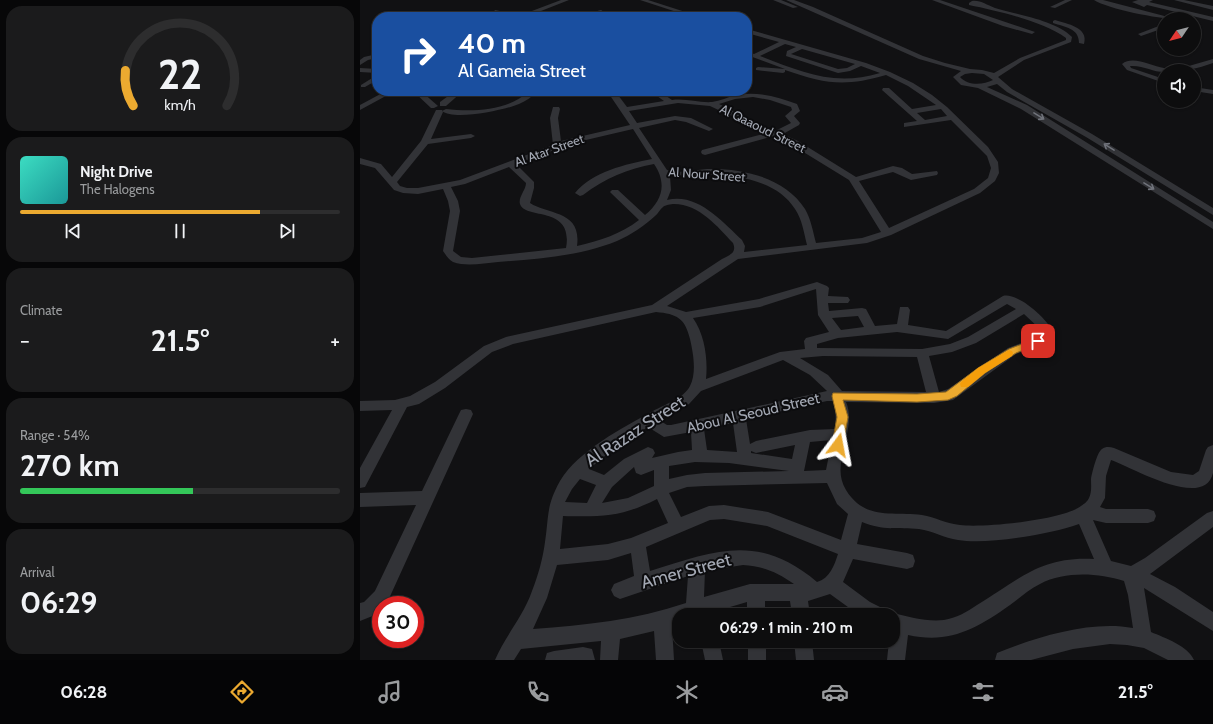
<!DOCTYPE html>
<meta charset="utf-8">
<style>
body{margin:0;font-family:Cabin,sans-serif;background:#1b1b1c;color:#f1f3f6;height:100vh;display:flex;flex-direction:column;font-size:15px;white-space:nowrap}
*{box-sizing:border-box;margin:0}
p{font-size:13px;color:#9a9c9e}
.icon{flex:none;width:22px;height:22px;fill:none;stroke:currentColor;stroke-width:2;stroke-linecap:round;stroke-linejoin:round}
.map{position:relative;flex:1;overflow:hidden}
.sheet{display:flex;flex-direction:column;gap:6px;padding:6px;background:#070708;width:360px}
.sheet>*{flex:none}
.banner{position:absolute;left:12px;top:12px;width:380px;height:84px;border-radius:16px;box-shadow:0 1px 3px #0004,0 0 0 1px #2d2d2e;background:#1a4fa0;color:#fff;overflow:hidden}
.needle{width:26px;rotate:235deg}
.tools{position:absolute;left:797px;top:12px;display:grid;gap:8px}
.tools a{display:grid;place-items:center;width:44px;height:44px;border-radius:50%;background:#0d0d0e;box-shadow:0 1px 3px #0004,0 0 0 1px #2d2d2e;font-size:20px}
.speed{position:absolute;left:12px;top:596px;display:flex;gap:8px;font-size:20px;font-weight:700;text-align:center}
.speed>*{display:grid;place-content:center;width:52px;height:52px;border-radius:50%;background:#0d0d0e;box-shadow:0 1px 3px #0004,0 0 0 1px #2d2d2e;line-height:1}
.speed .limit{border:6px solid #d22;background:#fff;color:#111}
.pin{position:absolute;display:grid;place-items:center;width:34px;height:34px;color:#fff;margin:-17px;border-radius:8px;box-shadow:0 2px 6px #0006}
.me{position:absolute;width:44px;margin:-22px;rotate:13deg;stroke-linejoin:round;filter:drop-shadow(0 0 3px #0008)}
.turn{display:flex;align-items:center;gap:14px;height:84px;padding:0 20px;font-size:18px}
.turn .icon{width:52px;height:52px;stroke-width:2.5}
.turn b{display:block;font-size:28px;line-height:34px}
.big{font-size:30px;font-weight:800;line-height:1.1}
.sheet .card{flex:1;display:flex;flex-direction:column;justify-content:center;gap:6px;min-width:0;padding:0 14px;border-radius:16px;background:#1b1b1c}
.sheet .dial{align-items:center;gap:0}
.dial svg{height:104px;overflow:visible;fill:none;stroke:#2d2d2e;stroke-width:7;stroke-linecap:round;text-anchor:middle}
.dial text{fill:#f1f3f6;stroke:none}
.song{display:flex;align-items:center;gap:12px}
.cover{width:48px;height:48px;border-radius:6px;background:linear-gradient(135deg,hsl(170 70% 55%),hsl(180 70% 35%))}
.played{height:4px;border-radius:2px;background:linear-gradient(90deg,#ecaa30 75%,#2d2d2e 75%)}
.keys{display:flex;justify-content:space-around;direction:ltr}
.heat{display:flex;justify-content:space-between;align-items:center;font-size:22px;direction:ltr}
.charge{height:6px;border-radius:3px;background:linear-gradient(90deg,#34c759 54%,#2d2d2e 0)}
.trip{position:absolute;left:312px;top:608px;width:228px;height:40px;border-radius:16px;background:#0d0d0e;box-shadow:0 1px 3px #0004,0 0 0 1px #2d2d2e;font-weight:800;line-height:40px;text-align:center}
.tab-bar{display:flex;height:64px;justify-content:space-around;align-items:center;background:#050506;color:#9a9c9e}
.tab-bar .icon{width:28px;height:28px}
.tab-bar .active{color:#ecaa30}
.tab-bar b{font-size:18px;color:#f1f3f6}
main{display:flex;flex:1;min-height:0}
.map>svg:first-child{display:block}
</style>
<main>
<section class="sheet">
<div class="card dial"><svg viewBox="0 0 100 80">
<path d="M14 69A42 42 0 1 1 86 69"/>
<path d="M14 69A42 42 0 0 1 8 42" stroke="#ecaa30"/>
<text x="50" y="56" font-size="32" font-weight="700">22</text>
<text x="50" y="72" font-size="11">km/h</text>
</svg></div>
<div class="card">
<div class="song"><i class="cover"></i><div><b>Night Drive</b><p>The Halogens</p></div></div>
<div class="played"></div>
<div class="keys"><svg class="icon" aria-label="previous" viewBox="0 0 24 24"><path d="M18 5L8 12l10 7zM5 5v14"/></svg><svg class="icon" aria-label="pause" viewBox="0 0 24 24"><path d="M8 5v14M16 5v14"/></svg><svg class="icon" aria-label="next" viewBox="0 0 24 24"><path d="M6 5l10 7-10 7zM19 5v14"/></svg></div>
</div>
<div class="card"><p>Climate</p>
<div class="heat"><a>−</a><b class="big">21.5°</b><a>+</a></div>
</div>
<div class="card"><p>Range · 54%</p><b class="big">270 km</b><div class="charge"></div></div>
<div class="card"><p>Arrival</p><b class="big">06:29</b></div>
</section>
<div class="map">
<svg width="853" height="660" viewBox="0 0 853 660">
<rect width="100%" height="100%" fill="#111113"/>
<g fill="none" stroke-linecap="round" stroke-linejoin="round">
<!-- minor -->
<g fill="#323337" fill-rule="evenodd">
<path d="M201 0H209L181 11 209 12 222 15 241 10 244 12C225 24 196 13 175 14 168 14 163 17 156 17Z"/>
<path d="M280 0H288L341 17H332Z"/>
<path d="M413 0H421L438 7 433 8Z"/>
<path d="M426 0H434L453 7 563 56 585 63 610 69 622 70 634 73 660 58 706 40V38C682 21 638 11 609 5V3L612 1C621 0 626 5 635 8 657 15 695 20 712 37L711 42 664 60 638 77 652 89 732 134 853 208V215L726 137 647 92 637 84 627 87 667 105 853 222V229L661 109 618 88 601 85 593 77 601 71 559 59ZM612 73 624 74 633 80C623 85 608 86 600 77L605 74Z"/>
<path d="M572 0H580L675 32 672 34 643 26Z"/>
<path d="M705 0H712L695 8 690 7Z"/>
<path d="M734 0H743L816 19C799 19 748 9 734 0Z"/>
<path d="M778 0H793L789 2 853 17V21L787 5 784 7 772 2Z"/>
<path d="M814 0H824L853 6V10Z"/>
<path d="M135 10 140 11 136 17H130Z"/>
<path d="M695 20C707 24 729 27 724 44L719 43C719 28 705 27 693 23V21Z"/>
<path d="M804 24V28L781 36 778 34Z"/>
<path d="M387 29 506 63 530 72 553 83 572 95 587 107 628 147 638 162 639 173 635 181 620 193 531 235 507 243 378 259 307 306 326 312 399 299 457 282 467 286 469 288 468 296 488 297 490 300 488 303H468L469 311 502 308 506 309 515 326 537 324 540 307H548L550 310 548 325 586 331 643 296C658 292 689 320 694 334L687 342 656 354 593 400 574 403 486 402C498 430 469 463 486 490 505 521 533 511 562 515 575 517 587 524 600 525 624 528 703 520 721 506 724 504 728 501 729 498 732 492 731 485 731 479 732 473 737 452 742 449 746 446 750 447 754 448L811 472 833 475 839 471 846 450 848 447 853 445C853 454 853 465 853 473 844 511 770 466 751 460L746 476 745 498 740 507 746 509H788L794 511 796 516 794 521 788 523H746L733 520 751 561 771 566 785 558 847 513 853 511V527L790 574 815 587 853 612V631L784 588 791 632C805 638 828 646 834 660H808L784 648 767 645 750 644 713 649 671 660H635L637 653C676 637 731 620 773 628L768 595 764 581C738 573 705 571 680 584 669 589 660 598 650 605 616 629 590 644 548 635L545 660H527L529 641H533V615H528L533 613C549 617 567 622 584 620 596 618 607 612 617 605 659 580 680 556 734 559L719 524C691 534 628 545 598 540 584 538 573 531 559 529 538 527 523 531 502 522L497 544 547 553 553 555 555 561 553 567 547 569 493 559 483 582 510 602 524 609 527 615H499L470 594 448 601 450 615H432L430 601H405V615H387V602L343 615H319V623L312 626 314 660H296L294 631 260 639 258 660H240L241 641 161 649 154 660H135C145 636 163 617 172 591 178 576 183 558 185 542 189 516 186 506 200 481 218 451 262 428 293 411 304 405 324 398 330 386 337 373 333 352 330 339 325 318 317 314 296 312L153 344 132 352 85 388 59 404 47 407 5 487 0 488V468L32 410 0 411V401L35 400 50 396 75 382 124 346 146 337 292 305 362 259C370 255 377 253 373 243 358 227 339 204 314 204 311 204 305 205 303 207 300 209 298 214 295 216 284 226 271 235 257 241 220 256 178 259 138 262 124 263 107 267 93 262 88 259 86 255 83 251L90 211 88 201 83 189 58 194 43 193 34 190 15 168 0 164V158L21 164 32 177 61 141 76 110H82L83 112 71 139 111 134 115 136 111 138 68 144 37 182 40 186 47 188H58L100 180 193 145 190 118 193 107H199L200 109 198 118 201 141 270 125 247 91H255L267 107 304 101 290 91H299L312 100C325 98 339 103 352 102 360 101 368 97 376 95 398 91 417 97 437 104L440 111 434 116 440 123 439 125 423 134 438 141 496 177 533 166 542 168 552 174 577 171 578 173 577 175 551 180 533 172 499 181 529 228 614 189 628 178 631 168 627 156 591 120 544 127V123L557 121 522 90 523 88H529L552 109 576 105 548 86 526 75C485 87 465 84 425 70V72L423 73 396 70V68L398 67 425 69 387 55V51L394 54 419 42 387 33ZM425 44 436 47 427 51 426 56 478 73 490 71 501 66 520 73C474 87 442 72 400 56ZM442 49 495 64 487 68 478 69 431 54ZM393 97 410 100 431 107 432 110 425 116 431 123 415 131 359 104 375 99ZM318 103 350 106 407 133 342 150 341 152 342 154 345 155 414 136 432 145 489 180 521 232 502 238 456 243C453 232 451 219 445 209 425 177 381 168 347 169 334 170 320 174 307 170L279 128 315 120 326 122 349 131 353 129 331 118 315 116 277 123 269 111ZM581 109 587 116 565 120 557 113ZM273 129 292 159C266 164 232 172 215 193L220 196 223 195C245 178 268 169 294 164 307 183 303 200 285 215L258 190H252L250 192 252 194 279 220C261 234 239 241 217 246 222 210 188 215 170 203L174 188V182L156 164 213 143ZM149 167 166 183C166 190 158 197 160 204 165 220 214 205 206 248L112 258 101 257 93 251 100 211 98 201 91 187 105 184ZM346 175C377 175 417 180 435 209 442 219 444 233 447 245L384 252 385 246 382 240C363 222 337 192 307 200L311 190 310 176 325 177ZM456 289 458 315 469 332 446 338 444 341 445 349 420 352 346 379C348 360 345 335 333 318L400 307ZM647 304 656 309 608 337 590 344 562 349 457 348V344L478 338 537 332 588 339ZM664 314 681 330 682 333 679 336 648 348 588 389 579 392 569 356 592 352 616 343ZM498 316 504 327 481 330 472 318ZM463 356 557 357 566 392 482 391 468 375 440 358ZM423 360 450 375 467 391 311 425H307L299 420 329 404 341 391ZM467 401H473C476 410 476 419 475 429L450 430 396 441 390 444 386 419ZM373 423 377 452 347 450 344 429ZM288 427 304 437 331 432 332 450 318 452 292 458 295 453 293 449 288 447 264 459 244 475 229 469 257 446ZM472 440 466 470 444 471 450 442ZM435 445 432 459 391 453V451L396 453ZM335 462 369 463 429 471 345 473 327 475 309 479V466ZM274 467 276 473 281 475 294 470V486L268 498 242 503 252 487ZM220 479 236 485 227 503 205 502 212 489ZM467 483 477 504 488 514 481 540 408 512 364 505 349 506 321 517 309 493 327 487 345 486ZM297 499 308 523 271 538 248 544 200 549 203 516C241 517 262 517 297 499ZM364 519 407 526 478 554C474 566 470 578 457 582 399 533 356 550 290 571L286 547 350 520ZM271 553 274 576 254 584 251 590 254 596 260 599 328 576 326 603C276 620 225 625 173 629L187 598 197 565 248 560ZM383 565C403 566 417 572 434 584H390L344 597 345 571Z"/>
<path d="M17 54V58L8 60 0 65V60L4 57Z"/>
<path d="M853 59V63C837 69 820 72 804 72 793 72 783 65 770 66L771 68 804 79V83L767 70 762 64C773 55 791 66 804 68 820 71 837 63 853 59Z"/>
<path d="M0 68 17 69V73L0 72Z"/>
<path d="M17 75V80L5 87H1V85Z"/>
<path d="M834 87 853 90V94L834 91Z"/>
<path d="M26 91H35L0 110V105Z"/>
<path d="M53 91H61L78 106 74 108H71Z"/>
<path d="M95 91H103L86 106H80V102Z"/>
<path d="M169 91H177C172 97 166 101 159 104 145 110 94 121 82 111L86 109C113 112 149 111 169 91Z"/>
<path d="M106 409 111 410 113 414 27 603 25 605H21V609L15 615 0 621V603L4 602 15 591 56 505 0 507V493L62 491 99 414 101 410Z"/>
<path d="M341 641H359L363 660H345Z"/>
<rect x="388" y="641" width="18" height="19"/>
<path d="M434 641H452L454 660H436Z"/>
<path d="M223 647 232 649 235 660H185L187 653 194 651Z"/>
</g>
</g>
<!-- one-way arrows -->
<defs><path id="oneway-shaft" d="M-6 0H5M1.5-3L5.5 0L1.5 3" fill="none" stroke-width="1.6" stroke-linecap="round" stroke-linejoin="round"/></defs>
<g stroke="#70737b">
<use href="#oneway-shaft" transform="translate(679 116) rotate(32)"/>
<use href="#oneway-shaft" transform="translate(749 147) rotate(-148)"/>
<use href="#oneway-shaft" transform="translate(789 186) rotate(32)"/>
</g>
<!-- route -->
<path fill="#ecaa30" stroke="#996e1f" d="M678 338 682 341 681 343 656 353 625 373 597 396 588 400 557 402 483 400 488 417 483 445 482 449 478 450 474 449 472 445 477 417 472 396 473 393 557 394 586 392 618 368 649 349Z"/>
<!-- slow -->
<path fill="#f59e0b" d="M649 350 652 351 653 353 652 356 625 373 608 387H601L600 384 601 382 618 368Z"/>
<g text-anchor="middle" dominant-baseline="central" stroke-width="4" stroke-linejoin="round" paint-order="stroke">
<!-- far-street labels -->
<g font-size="13" fill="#a3a8b3" stroke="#0c0c0e">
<text transform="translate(403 128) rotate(26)">Al Qaaoud Street</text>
<text transform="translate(189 150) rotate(-20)">Al Atar Street</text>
<text transform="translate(347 174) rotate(4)">Al Nour Street</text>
</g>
<!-- street labels -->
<g font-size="15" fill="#a3a8b3" stroke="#0c0c0e">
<text transform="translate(393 413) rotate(-13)">Abou Al Seoud Street</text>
</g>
<!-- near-street labels -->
<g font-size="18" fill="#a3a8b3" stroke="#0c0c0e">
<text transform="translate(275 431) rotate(-33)">Al Razaz Street</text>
<text transform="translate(326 571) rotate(-15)">Amer Street</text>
</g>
</g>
</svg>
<div class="tools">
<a><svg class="needle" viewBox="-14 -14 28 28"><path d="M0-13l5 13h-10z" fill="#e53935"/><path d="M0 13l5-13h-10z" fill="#9a9c9e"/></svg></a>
<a><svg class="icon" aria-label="sound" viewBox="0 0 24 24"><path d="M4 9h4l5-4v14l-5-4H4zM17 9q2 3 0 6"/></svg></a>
</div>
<div class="speed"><div class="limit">30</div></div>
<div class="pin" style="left:678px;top:341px;background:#d93025"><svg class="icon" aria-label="arrive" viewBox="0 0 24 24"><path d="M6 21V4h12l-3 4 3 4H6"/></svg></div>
<svg class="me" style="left:478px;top:445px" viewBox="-20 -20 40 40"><path d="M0-17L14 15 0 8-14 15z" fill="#ecaa30" stroke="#fff" stroke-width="4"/></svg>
<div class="trip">06:29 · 1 min · 210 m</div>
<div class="banner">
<div class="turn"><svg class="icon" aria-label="right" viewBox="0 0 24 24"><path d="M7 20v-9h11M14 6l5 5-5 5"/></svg><div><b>40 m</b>Al Gameia Street</div></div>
</div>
</div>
</main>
<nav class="tab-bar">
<b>06:28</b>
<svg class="icon active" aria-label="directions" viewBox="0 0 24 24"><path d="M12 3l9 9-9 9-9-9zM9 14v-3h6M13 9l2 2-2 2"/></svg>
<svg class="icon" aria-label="music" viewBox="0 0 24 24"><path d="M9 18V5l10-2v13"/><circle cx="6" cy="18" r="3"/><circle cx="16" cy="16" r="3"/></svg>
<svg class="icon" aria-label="phone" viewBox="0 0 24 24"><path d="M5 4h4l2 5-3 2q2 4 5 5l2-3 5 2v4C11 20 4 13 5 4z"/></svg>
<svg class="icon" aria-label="climate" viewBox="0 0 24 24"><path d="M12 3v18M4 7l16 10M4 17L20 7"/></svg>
<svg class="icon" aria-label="car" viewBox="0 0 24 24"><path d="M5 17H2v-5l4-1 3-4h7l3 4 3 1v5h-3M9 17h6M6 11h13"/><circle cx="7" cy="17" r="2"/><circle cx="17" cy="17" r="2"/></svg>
<svg class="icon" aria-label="filters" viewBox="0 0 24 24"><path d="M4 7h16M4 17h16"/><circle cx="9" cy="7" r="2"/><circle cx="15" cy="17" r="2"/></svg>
<b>21.5°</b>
</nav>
